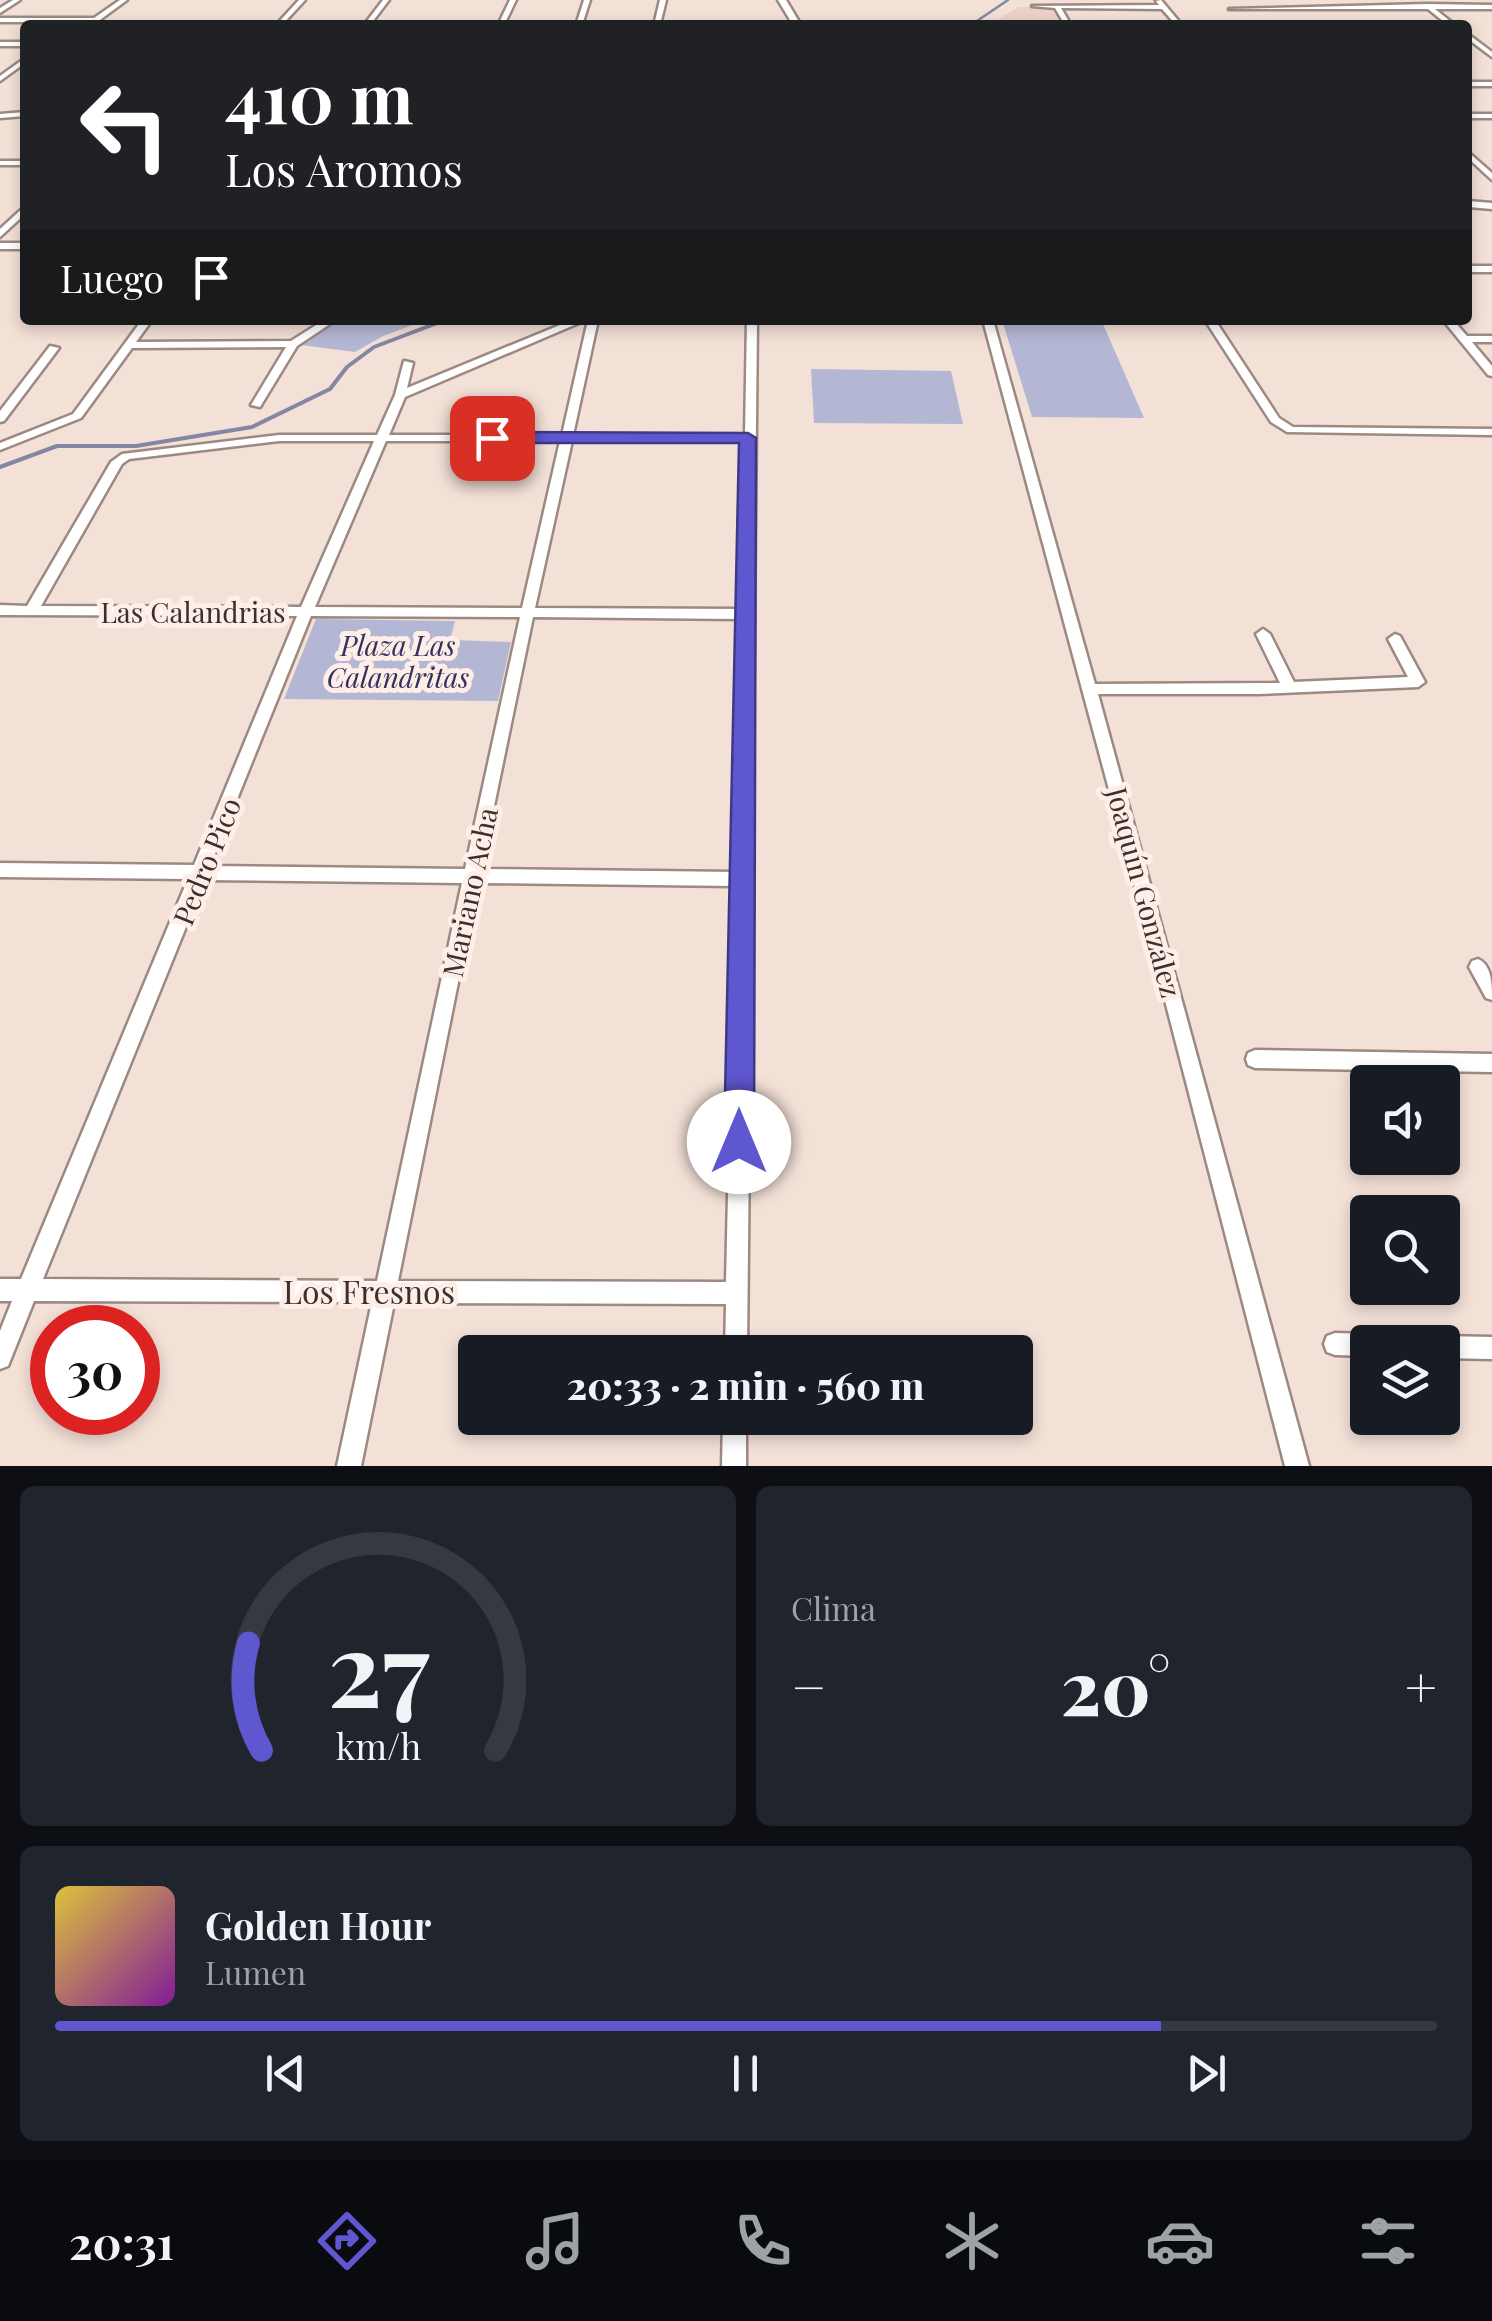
<!DOCTYPE html>
<html lang="es">
<meta charset="utf-8">
<style>
body{margin:0;font-family:"Playfair Display",serif;background:#20242c;color:#f1f3f6;height:100vh;display:flex;flex-direction:column;font-size:38px;white-space:nowrap}
*{box-sizing:border-box;margin:0}
p{font-size:32px;color:#9ea1a6}
.icon{flex:none;width:55px;height:55px;fill:none;stroke:currentColor;stroke-width:2;stroke-linecap:round;stroke-linejoin:round}
.map{position:relative;height:1466px;overflow:hidden}
.sheet{display:flex;flex-direction:column;gap:20px;padding:20px;background:#0d0f14;flex:1}
.sheet>*{flex:none}
.guide{position:absolute;left:20px;top:20px;width:1452px;height:305px;border-radius:10px;box-shadow:0 5px 15px #0003;background:#202124;color:#fff;overflow:hidden}
.tools{position:absolute;left:1350px;top:1065px;display:grid;gap:20px}
.tools a{display:grid;place-items:center;width:110px;height:110px;border-radius:10px;background:#171b24;box-shadow:0 5px 15px #0003;font-size:50px}
.speed{position:absolute;left:30px;top:1305px;display:flex;gap:20px;font-size:50px;font-weight:700;text-align:center}
.speed>*{display:grid;place-content:center;width:130px;height:130px;border-radius:50%;background:#171b24;box-shadow:0 5px 15px #0003;line-height:1}
.speed .limit{border:15px solid #d22;background:#fff;color:#111}
.pin{position:absolute;display:grid;place-items:center;width:85px;height:85px;color:#fff;margin:-42px;border-radius:20px;box-shadow:0 5px 15px #0006}
.me{position:absolute;width:110px;margin:-55px;rotate:0deg;stroke-linejoin:round;filter:drop-shadow(0 0 8px #0008)}
.turn{display:flex;align-items:center;gap:35px;height:210px;padding:0 40px;font-size:45px}
.turn .icon{width:130px;height:130px;stroke-width:2.5}
.turn b{display:block;font-size:70px;line-height:85px}
.then{display:flex;align-items:center;height:95px;padding:0 40px;background:#0003;gap:20px;font-size:38px}
.big{font-size:75px;font-weight:800;line-height:1.1}
.sheet .tile{flex:1;display:flex;flex-direction:column;justify-content:center;gap:15px;min-width:0;padding:0 35px;border-radius:15px;background:#20242c}
.sheet .dial{align-items:center;gap:0}
.dial svg{height:260px;overflow:visible;fill:none;stroke:#363941;stroke-width:7;stroke-linecap:round;text-anchor:middle}
.dial text{fill:#f1f3f6;stroke:none}
.song{display:flex;align-items:center;gap:30px}
.cover{width:120px;height:120px;border-radius:15px;background:linear-gradient(135deg,hsl(50 70% 55%),hsl(290 70% 35%))}
.played{height:10px;border-radius:5px;background:linear-gradient(90deg,#5f57cf 80%,#363941 80%)}
.keys{display:flex;justify-content:space-around;direction:ltr}
.heat{display:flex;justify-content:space-between;align-items:center;font-size:55px;direction:ltr}
.sheet .tiles{flex:1;display:grid;gap:20px;grid-template-columns:1fr 1fr}
.tile:last-child{grid-column:span 2}
.trip{position:absolute;left:458px;top:1335px;width:575px;height:100px;border-radius:10px;background:#171b24;box-shadow:0 5px 15px #0003;font-weight:800;line-height:100px;text-align:center}
.dock{display:flex;height:160px;justify-content:space-around;align-items:center;background:#090b0e;color:#9ea1a6}
.dock .icon{width:70px;height:70px}
.dock .active{color:#5f57cf}
.dock b{font-size:45px;color:#f1f3f6}
.map>svg:first-child{display:block}
</style>
<div class="map">
<svg width="1492" height="1466" viewBox="0 0 1492 1466">
<rect width="100%" height="100%" fill="#f3e0d7"/>
<!-- built -->
<path fill="#ecd2c6" d="M1018 7H1052L1062 25H989Z"/>
<!-- green -->
<g fill="#b4b7d3">
<path d="M338 320H426L383 336 355 352 301 345Z"/>
<path d="M1003 323 1103 324 1144 418 1032 417Z"/>
<path d="M811 369 951 371 963 424 814 423Z"/>
<path d="M316 619 455 621 450 640 511 642 498 701 284 699Z"/>
</g>
<g fill="none" stroke-linecap="round" stroke-linejoin="round">
<!-- stream-far1 -->
<path stroke="#8487a4" stroke-width="2.5" d="M971 25 1008 0"/>
<!-- stream -->
<path stroke="#8487a4" stroke-width="4" d="M0 467 57 446H136L252 427 330 389 347 367 374 347 445 320"/>
<defs>
<g id="minor">
<path d="M13 0H20L0 13V8Z"/>
<path d="M120 0H127L93 25H88L89 22H0V18H94Z"/>
<path d="M299 0H305L282 25H276Z"/>
<path d="M383 0H389L370 25H364Z"/>
<path d="M510 0H516L504 25H498Z"/>
<path d="M584 0H590L582 25H576Z"/>
<path d="M660 0H666L660 25H654Z"/>
<path d="M1161 0 1182 25H1176L1162 9 1061 8 1071 25H1065L1055 8 1032 6 1159 5 1156 1Z"/>
<path d="M1427 4 1492 5V9H1435L1455 25H1448L1428 9H1229Z"/>
<path d="M1468 34 1492 52V57L1468 39Z"/>
<rect x="0" y="42" width="25" height="4"/>
<path d="M25 58V63L0 81V76Z"/>
<rect x="1468" y="82" width="24" height="4"/>
<path d="M25 112V116L0 118V114Z"/>
<rect x="1468" y="114" width="24" height="4"/>
<path d="M1468 152 1492 173V180L1468 158Z"/>
<rect x="0" y="161" width="25" height="4"/>
<path d="M25 206V214L0 237V229Z"/>
<rect x="0" y="243" width="25" height="6"/>
<rect x="1468" y="266" width="24" height="6"/>
<path d="M142 320H152L136 342 291 341 324 320H336L297 346 260 407 251 405 286 347 132 348 81 418 0 450V443L73 414Z"/>
<path d="M572 320H586L405 397 389 435H562L588 320H598L573 435H745L747 320H757L747 1352H725L726 1304 394 1303 361 1466H337L372 1302 34 1301 8 1366 0 1369V1331L12 1301H0V1279H21L188 879 0 877V863L194 865 297 616 0 615V605L27 606 111 462 122 454 279 435H377L395 395 404 361 413 363 407 388ZM279 441H374L301 607 41 606 122 464 129 459ZM386 441H560L522 608 315 607ZM572 441H744L741 609 535 608ZM311 616 520 617 465 869 210 866ZM533 617 741 619 735 872 481 869ZM205 880 462 883 377 1281 43 1279ZM478 883 735 886 726 1282 398 1281Z"/>
<path d="M983 320H993L1095 684 1280 683 1256 634 1263 629 1270 634 1294 682 1408 677 1388 639 1395 634 1400 636 1425 682 1418 687 1258 694H1098L1309 1466H1285L1151 946Z"/>
<path d="M1205 320H1215L1279 418 1293 427 1492 429V435L1287 432 1271 422Z"/>
<path d="M1443 320H1453L1467 336H1492V342H1472L1492 366V376L1488 375Z"/>
<path d="M50 346 59 348 4 421 0 422V411Z"/>
<path d="M1478 959C1492 965 1492 985 1492 1000L1486 998 1469 967 1472 961Z"/>
<path d="M1255 1050 1492 1054V1072L1255 1068 1248 1065 1246 1059 1248 1053Z"/>
<path d="M1335 1333 1368 1334 1376 1337 1378 1342H1368V1356L1335 1355 1327 1352 1324 1344 1327 1336Z"/>
<path d="M1442 1336 1492 1337V1359L1442 1358V1342H1433L1434 1339Z"/>
<path d="M723 1418H746V1466H722Z"/>
</g>
<g id="major">
<path d="M778 0H786L801 25H793Z"/>
<path d="M1468 201 1492 203V209L1468 207Z"/>
</g>
</defs>
<!-- minor casing -->
<use href="#minor" stroke="#9c8a82" stroke-width="5"/>
<!-- major casing -->
<use href="#major" stroke="#9c8a82" stroke-width="5"/>
<!-- minor -->
<use href="#minor" fill="#fff" fill-rule="evenodd"/>
<!-- major -->
<use href="#major" fill="#fff" fill-rule="evenodd"/>
</g>
<!-- route -->
<path fill="#5f57cf" stroke="#3e3987" stroke-width="2.5" d="M748 433 756 438 754 1142 750 1153 739 1157 729 1153 724 1142 739 443H492L483 438 492 432Z"/>
<g text-anchor="middle" dominant-baseline="central" stroke-width="10" stroke-linejoin="round" paint-order="stroke">
<!-- street labels -->
<g font-size="28" fill="#39312e" stroke="#feeee7">
<text x="193" y="611">Las Calandrias</text>
<text transform="translate(206 861) rotate(-68)">Pedro Pico</text>
<text transform="translate(469 892) rotate(-78)">Mariano Acha</text>
<text transform="translate(1145 892) rotate(75)">Joaquín González</text>
</g>
<!-- park labels -->
<g font-size="28" font-style="italic" fill="#32325d" stroke="#feeee7">
<text x="398" y="644">Plaza Las<tspan x="398" dy="32">Calandritas</tspan></text>
</g>
<!-- near-street labels -->
<g font-size="32" fill="#39312e" stroke="#feeee7">
<text x="369" y="1290">Los Fresnos</text>
</g>
</g>
</svg>
<div class="tools">
<a><svg class="icon" aria-label="sound" viewBox="0 0 24 24"><path d="M4 9h4l5-4v14l-5-4H4zM17 9q2 3 0 6"/></svg></a>
<a><svg class="icon" aria-label="search" viewBox="0 0 24 24"><circle cx="10" cy="10" r="6"/><path d="M15 15l6 6"/></svg></a>
<a><svg class="icon" aria-label="layers" viewBox="0 0 24 24"><path d="M12 4l9 5-9 5-9-5zM3 14l9 5 9-5"/></svg></a>
</div>
<div class="speed"><div class="limit">30</div></div>
<div class="pin" style="left:492px;top:438px;background:#d93025"><svg class="icon" aria-label="arrive" viewBox="0 0 24 24"><path d="M6 21V4h12l-3 4 3 4H6"/></svg></div>
<svg class="me" style="left:739px;top:1142px" viewBox="-20 -20 40 40"><circle r="19" fill="#fff"/><path d="M0-13L10 11 0 6-10 11z" fill="#5f57cf"/></svg>
<div class="trip">20:33 · 2 min · 560 m</div>
<div class="guide">
<div class="turn"><svg class="icon" aria-label="left" viewBox="0 0 24 24"><path d="M17 20v-9H6M10 6l-5 5 5 5"/></svg><div><b>410 m</b>Los Aromos</div></div>
<div class="then">Luego<svg class="icon" aria-label="arrive" viewBox="0 0 24 24"><path d="M6 21V4h12l-3 4 3 4H6"/></svg></div>
</div>
</div>
<section class="sheet">
<div class="tiles">
<div class="tile dial"><svg viewBox="0 0 100 80">
<path d="M14 69A42 42 0 1 1 86 69"/>
<path d="M14 69A42 42 0 0 1 10 36" stroke="#5f57cf"/>
<text x="50" y="56" font-size="32" font-weight="700">27</text>
<text x="50" y="72" font-size="11">km/h</text>
</svg></div>
<div class="tile"><p>Clima</p>
<div class="heat"><a>−</a><b class="big">20°</b><a>+</a></div>
</div>
<div class="tile">
<div class="song"><i class="cover"></i><div><b>Golden Hour</b><p>Lumen</p></div></div>
<div class="played"></div>
<div class="keys"><svg class="icon" aria-label="previous" viewBox="0 0 24 24"><path d="M18 5L8 12l10 7zM5 5v14"/></svg><svg class="icon" aria-label="pause" viewBox="0 0 24 24"><path d="M8 5v14M16 5v14"/></svg><svg class="icon" aria-label="next" viewBox="0 0 24 24"><path d="M6 5l10 7-10 7zM19 5v14"/></svg></div>
</div>
</div>
</section>
<nav class="dock">
<b>20:31</b>
<svg class="icon active" aria-label="directions" viewBox="0 0 24 24"><path d="M12 3l9 9-9 9-9-9zM9 14v-3h6M13 9l2 2-2 2"/></svg>
<svg class="icon" aria-label="music" viewBox="0 0 24 24"><path d="M9 18V5l10-2v13"/><circle cx="6" cy="18" r="3"/><circle cx="16" cy="16" r="3"/></svg>
<svg class="icon" aria-label="phone" viewBox="0 0 24 24"><path d="M5 4h4l2 5-3 2q2 4 5 5l2-3 5 2v4C11 20 4 13 5 4z"/></svg>
<svg class="icon" aria-label="climate" viewBox="0 0 24 24"><path d="M12 3v18M4 7l16 10M4 17L20 7"/></svg>
<svg class="icon" aria-label="car" viewBox="0 0 24 24"><path d="M5 17H2v-5l4-1 3-4h7l3 4 3 1v5h-3M9 17h6M6 11h13"/><circle cx="7" cy="17" r="2"/><circle cx="17" cy="17" r="2"/></svg>
<svg class="icon" aria-label="filters" viewBox="0 0 24 24"><path d="M4 7h16M4 17h16"/><circle cx="9" cy="7" r="2"/><circle cx="15" cy="17" r="2"/></svg>
</nav>
